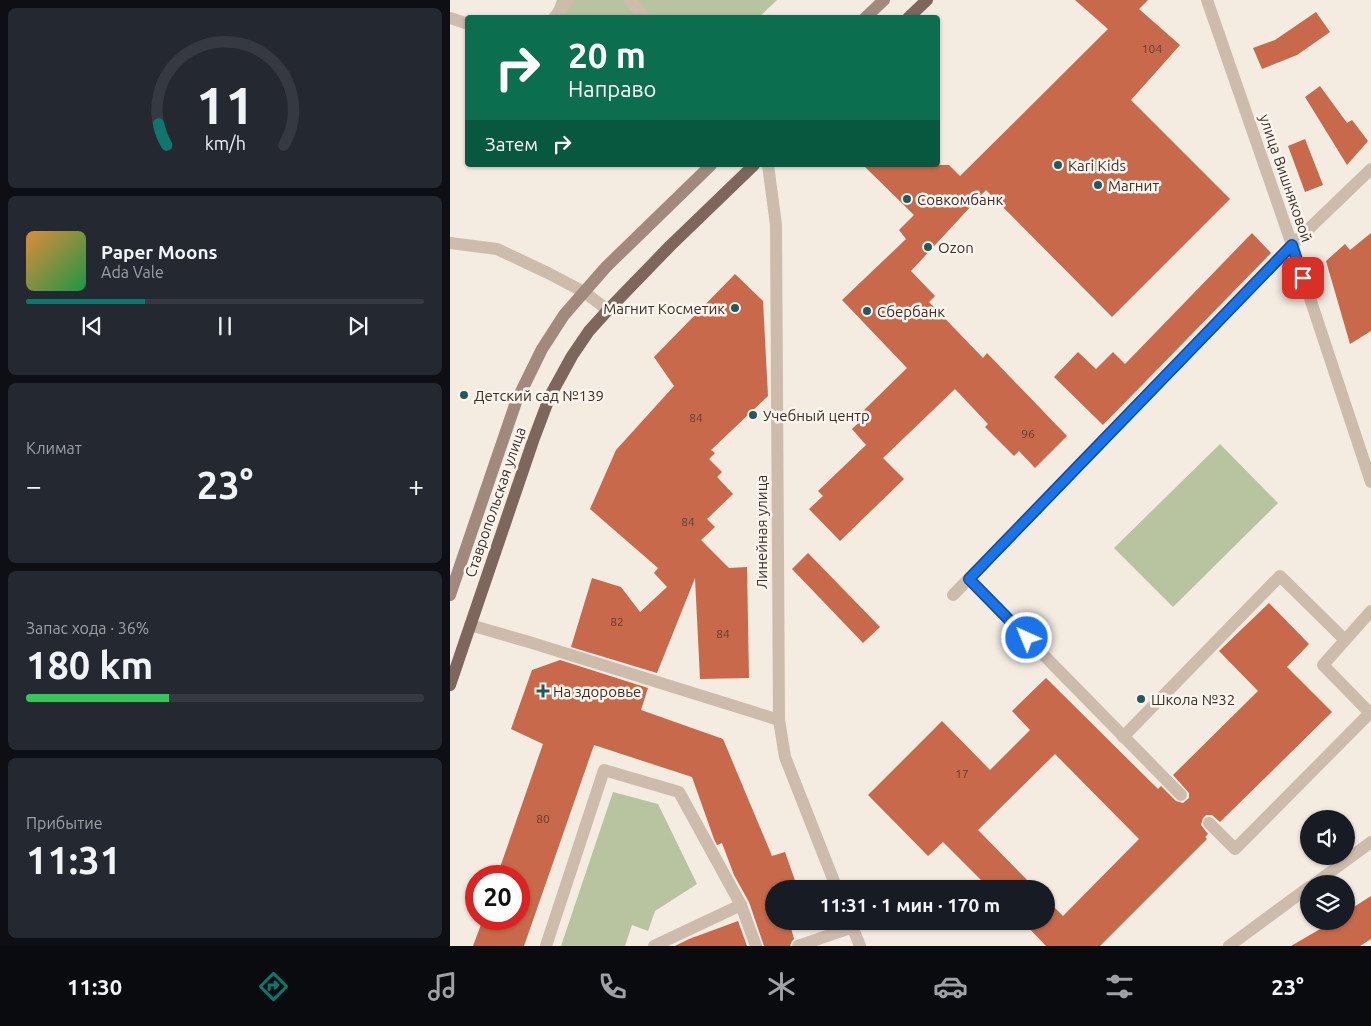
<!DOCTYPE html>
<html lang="ru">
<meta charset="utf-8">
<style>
body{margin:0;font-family:Ubuntu,sans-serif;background:#242831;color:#f1f3f6;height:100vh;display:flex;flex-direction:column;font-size:19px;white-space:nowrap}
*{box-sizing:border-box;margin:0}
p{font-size:16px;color:#9ea1a6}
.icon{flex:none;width:28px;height:28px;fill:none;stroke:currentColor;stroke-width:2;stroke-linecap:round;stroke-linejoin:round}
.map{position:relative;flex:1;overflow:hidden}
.sheet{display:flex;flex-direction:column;gap:8px;padding:8px;background:#0d0f14;width:450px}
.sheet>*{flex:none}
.top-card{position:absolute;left:15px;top:15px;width:475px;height:152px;border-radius:5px;box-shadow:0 1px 4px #0004;background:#0b6e4f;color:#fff;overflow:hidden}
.fabs{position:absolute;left:850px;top:810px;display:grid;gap:10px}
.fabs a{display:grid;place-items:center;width:55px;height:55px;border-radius:50%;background:#171b24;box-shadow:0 1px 4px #0004;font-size:25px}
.speed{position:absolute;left:15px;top:865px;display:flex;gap:10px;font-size:25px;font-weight:700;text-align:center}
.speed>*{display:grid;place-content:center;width:65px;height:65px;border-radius:50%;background:#171b24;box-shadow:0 1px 4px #0004;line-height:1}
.speed .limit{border:8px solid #d22;background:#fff;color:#111}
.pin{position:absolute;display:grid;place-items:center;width:42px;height:42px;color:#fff;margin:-21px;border-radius:10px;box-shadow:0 2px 8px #0006}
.me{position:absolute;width:55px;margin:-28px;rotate:316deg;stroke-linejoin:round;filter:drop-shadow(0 0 4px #0008)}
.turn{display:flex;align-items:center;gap:18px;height:105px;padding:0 20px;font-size:22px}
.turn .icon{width:65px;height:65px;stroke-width:2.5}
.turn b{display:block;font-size:35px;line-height:42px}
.then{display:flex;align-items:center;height:48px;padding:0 20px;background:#0003;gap:10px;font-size:19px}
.big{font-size:38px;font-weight:700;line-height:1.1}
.sheet .tile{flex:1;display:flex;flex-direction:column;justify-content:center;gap:8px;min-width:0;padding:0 18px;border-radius:8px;background:#242831}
.sheet .dial{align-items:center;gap:0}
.dial svg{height:130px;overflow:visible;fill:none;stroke:#363941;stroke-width:7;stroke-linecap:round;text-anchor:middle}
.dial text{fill:#f1f3f6;stroke:none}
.song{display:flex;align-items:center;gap:15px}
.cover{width:60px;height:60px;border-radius:8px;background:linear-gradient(135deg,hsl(30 70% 55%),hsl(140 70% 35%))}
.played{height:5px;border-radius:2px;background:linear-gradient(90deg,#0f766e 30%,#363941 30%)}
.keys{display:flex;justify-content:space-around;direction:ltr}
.heat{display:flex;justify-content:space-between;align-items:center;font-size:28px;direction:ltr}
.charge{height:8px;border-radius:4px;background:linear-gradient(90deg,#34c759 36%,#363941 0)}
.trip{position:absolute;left:315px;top:880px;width:290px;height:50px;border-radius:25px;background:#171b24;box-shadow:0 1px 4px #0004;font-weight:700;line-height:50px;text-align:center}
.dock{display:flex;height:80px;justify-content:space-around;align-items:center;background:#090b0e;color:#9ea1a6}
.dock .icon{width:35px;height:35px}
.dock .active{color:#0f766e}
.dock b{font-size:22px;color:#f1f3f6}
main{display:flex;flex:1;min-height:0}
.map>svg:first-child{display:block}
</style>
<main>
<section class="sheet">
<div class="tile dial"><svg viewBox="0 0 100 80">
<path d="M14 69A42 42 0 1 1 86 69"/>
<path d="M14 69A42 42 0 0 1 9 56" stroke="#0f766e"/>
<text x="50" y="56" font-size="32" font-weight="700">11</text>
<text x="50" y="72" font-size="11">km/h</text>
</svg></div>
<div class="tile">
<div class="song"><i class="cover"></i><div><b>Paper Moons</b><p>Ada Vale</p></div></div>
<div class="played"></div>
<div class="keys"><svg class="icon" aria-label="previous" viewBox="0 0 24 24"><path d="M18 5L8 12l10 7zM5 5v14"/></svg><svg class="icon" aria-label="pause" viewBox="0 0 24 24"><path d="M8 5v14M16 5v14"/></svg><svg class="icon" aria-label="next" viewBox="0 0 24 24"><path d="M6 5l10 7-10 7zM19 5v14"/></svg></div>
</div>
<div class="tile"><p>Климат</p>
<div class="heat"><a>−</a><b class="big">23°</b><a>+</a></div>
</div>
<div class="tile"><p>Запас хода · 36%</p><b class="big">180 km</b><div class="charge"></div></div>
<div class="tile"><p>Прибытие</p><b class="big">11:31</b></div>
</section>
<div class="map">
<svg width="921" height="946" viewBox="0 0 921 946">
<rect width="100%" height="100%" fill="#f4ebe1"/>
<!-- green -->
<g fill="#b8c4a0">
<path d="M107 0H327L309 17 100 18Z"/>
<path d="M770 444 828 503 723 607 664 548Z"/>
<path d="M163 792 208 804 247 884 205 911 198 931 182 925 175 946H111Z"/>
</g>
<!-- building -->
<g fill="#c8694b">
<path d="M625 0H698L689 9 730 45 681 100 780 199 662 317 536 190 461 271 485 296 479 302 533 358 537 353 617 436 585 468 569 451 564 456 535 427 538 424 505 389 433 458 454 479 390 541 359 509 373 496 368 491 416 445 402 429 417 415 413 411 457 368 392 300 456 239 449 230 464 215 413 165H499L510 176 658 29Z"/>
<path d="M866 12 880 32 847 55 812 69 803 48 825 40Z"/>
<path d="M870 86 897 123 902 120 918 141 897 165 855 97Z"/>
<path d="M855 139 873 185 855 192 838 146Z"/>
<path d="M802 233 821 253 653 425 604 377 628 352 646 369 663 352 675 364Z"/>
<path d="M921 233V331L900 344 876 261 895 244 900 250Z"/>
<path d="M285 274 313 301 318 396 261 450 265 453 259 459 272 472 267 477 283 494 257 519 265 527 251 540 279 568 297 567 299 678 250 679 245 578 207 673 121 647 142 578 171 587 190 612 217 587 204 573 208 568 140 509 166 450 224 386 204 357Z"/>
<path d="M358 553 430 627 413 643 342 569Z"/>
<path d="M819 603 859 644 837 667 882 712 770 822 762 815H756L753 818 751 825 758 834 755 837 757 839 650 946H596L572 921H596V899L613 916 689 839 605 754 528 830 586 889H540L493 842 478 856 418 795 492 721 540 770 580 730 562 711 596 678 708 789 711 786 726 801 733 803 739 798V793L723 775 808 691 769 651Z"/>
<path d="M110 660 198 688 191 710 273 739 322 856 335 852 348 889H324V921H360L341 928 344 939 342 941 340 946H314L299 902 284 875 272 843 267 845 264 839 242 777 144 745 74 946H23L33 919H69V876H47L93 744 61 729 82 670Z"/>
<path d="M921 896V939L910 946H841L884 921H896V914L900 912 899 910Z"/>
<path d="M288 921 297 946H225L239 939Z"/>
</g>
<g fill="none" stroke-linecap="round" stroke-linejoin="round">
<!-- service -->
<g stroke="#cdbbac" stroke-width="12">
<path d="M180 0 195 18"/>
<path d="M0 18 18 24"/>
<path d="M104 18 118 0"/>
<path d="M134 292 158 310"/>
<path d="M519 579 731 795"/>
<path d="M503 595 842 245"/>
<path d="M20 625 79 642 329 720"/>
<path d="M673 737 830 576 895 640"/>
<path d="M759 823 785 849 920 713 873 665 921 611"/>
<path d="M291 905 306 946"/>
<path d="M96 946 154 770 229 792 291 905 204 946"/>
<path d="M348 946 403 927"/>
</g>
<!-- minor -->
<g stroke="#cdbbac" stroke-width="12">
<path d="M757 0 847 259 921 482"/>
<path d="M318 165 326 225 329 720 335 757 387 889"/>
<path d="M0 243 47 249 98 273 134 292"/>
<path d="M842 245 921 169"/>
<path d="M400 921 410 946"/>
</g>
<!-- tertiary -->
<g stroke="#cdbbac" stroke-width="12">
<path d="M864 884 921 842"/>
<path d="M779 946 859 887"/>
</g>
<!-- secondary -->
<g stroke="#a18a7d" stroke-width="12">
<path d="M415 18 434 0"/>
<path d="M0 595 66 402 92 349 114 315 156 267 261 165"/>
</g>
<!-- primary -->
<g stroke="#7d675c" stroke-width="12">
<path d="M458 18 477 0"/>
<path d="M0 685 83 441 100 396 122 356 139 331 158 310 220 246 304 165"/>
</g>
</g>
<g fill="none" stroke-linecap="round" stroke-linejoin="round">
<defs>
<path id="route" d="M577 638 519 579 842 245 853 278"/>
</defs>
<!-- route casing -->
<use href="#route" stroke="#114b97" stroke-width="12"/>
<!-- route -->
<use href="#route" stroke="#1a73e8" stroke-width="9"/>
</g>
<!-- markers -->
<g fill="#1f5a5e" stroke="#fbf5ee" stroke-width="2">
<circle cx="608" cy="165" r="5"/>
<circle cx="648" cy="185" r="5"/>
<circle cx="457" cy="199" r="5"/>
<circle cx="478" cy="247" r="5"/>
<circle cx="285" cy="308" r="5"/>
<circle cx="417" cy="311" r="5"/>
<circle cx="14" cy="395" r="5"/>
<circle cx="303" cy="415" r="5"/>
<path d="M90.5 683.5h5v5h5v5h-5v5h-5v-5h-5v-5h5z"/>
<circle cx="691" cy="699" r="5"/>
</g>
<g text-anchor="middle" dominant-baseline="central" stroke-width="5" stroke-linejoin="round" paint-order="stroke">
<!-- number labels -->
<g font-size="12" fill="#5e3e33">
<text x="702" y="48">104</text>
<text x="246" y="417">84</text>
<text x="578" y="433">96</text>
<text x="238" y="521">84</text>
<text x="167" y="621">82</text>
<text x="273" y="633">84</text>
<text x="512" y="773">17</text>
<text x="93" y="818">80</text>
</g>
<!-- poi labels -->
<g font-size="15" fill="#3b302b" stroke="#fbf5ee" text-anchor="start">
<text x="618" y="165">Kari Kids</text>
<text x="658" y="185">Магнит</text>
<text x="467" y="199">Совкомбанк</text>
<text x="488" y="247">Ozon</text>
<text x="275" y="308" text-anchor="end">Магнит Косметик</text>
<text x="427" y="311">Сбербанк</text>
<text x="24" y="395">Детский сад №139</text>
<text x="313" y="415">Учебный центр</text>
<text x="103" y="691">На здоровье</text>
<text x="701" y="699">Школа №32</text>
</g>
<!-- street labels -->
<g font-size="15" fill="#3b302b" stroke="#fbf5ee">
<text transform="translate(836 178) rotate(71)">улица Вишняковой</text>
<text transform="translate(45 502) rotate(-71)">Ставропольская улица</text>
<text transform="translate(311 532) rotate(-90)">Линейная улица</text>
</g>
</g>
</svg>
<div class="fabs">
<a><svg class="icon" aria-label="sound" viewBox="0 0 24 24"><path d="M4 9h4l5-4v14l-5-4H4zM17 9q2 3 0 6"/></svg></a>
<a><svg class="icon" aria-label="layers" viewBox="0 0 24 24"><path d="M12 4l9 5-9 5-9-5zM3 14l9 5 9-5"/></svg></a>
</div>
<div class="speed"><div class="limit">20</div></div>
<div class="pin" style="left:853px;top:278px;background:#d93025"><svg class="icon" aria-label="arrive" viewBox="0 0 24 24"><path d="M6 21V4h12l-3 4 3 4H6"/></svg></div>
<svg class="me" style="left:577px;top:638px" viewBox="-20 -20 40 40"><circle r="17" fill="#1a73e8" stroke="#fff" stroke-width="3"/><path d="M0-11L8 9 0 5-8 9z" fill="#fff"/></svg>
<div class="trip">11:31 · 1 мин · 170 m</div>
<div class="top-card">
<div class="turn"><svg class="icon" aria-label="right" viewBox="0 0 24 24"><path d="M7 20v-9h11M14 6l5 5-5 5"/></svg><div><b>20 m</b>Направо</div></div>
<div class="then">Затем<svg class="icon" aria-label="right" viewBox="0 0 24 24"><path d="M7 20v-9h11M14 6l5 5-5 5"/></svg></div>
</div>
</div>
</main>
<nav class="dock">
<b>11:30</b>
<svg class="icon active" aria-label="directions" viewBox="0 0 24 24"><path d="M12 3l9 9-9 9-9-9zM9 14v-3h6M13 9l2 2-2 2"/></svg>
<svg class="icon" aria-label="music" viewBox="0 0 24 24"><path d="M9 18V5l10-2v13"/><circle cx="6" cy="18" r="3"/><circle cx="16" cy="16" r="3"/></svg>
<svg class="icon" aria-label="phone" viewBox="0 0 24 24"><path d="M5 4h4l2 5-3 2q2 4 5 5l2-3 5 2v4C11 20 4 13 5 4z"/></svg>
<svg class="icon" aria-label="climate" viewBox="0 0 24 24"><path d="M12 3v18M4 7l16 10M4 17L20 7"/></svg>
<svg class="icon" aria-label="car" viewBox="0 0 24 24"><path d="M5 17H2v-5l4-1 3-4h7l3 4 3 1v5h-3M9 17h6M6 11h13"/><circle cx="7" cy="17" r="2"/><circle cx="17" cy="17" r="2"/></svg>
<svg class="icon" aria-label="filters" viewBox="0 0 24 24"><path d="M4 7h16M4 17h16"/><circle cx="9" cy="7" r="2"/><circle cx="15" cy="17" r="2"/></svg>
<b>23°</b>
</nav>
